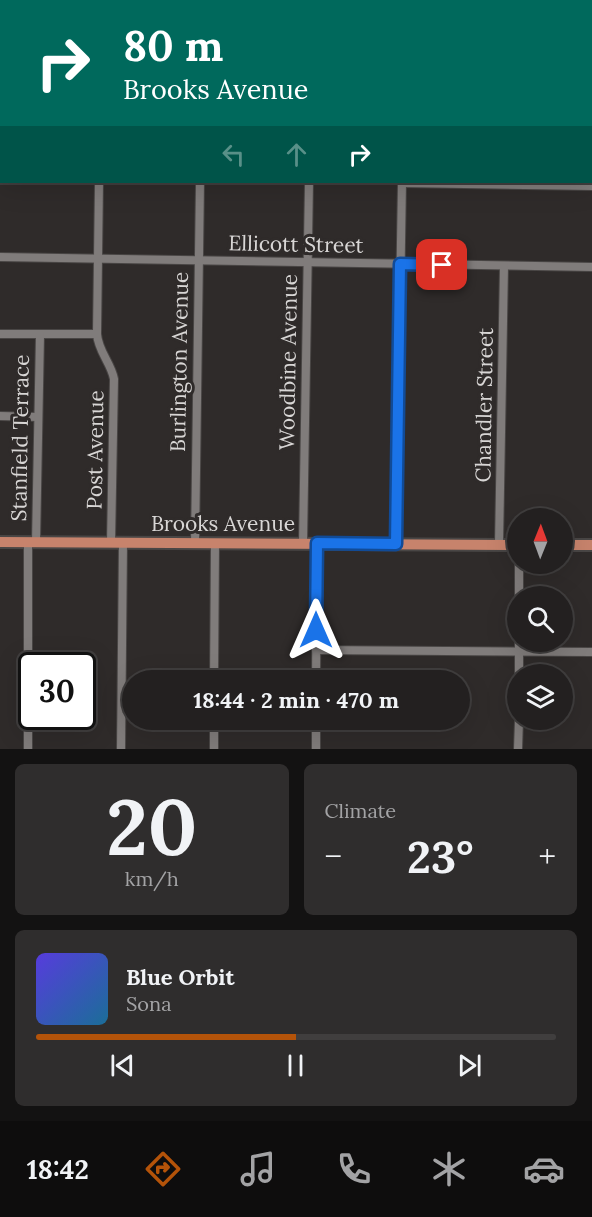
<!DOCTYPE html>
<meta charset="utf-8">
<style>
body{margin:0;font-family:Lora,serif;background:#2f2d2d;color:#f1f3f6;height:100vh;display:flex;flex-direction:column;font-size:22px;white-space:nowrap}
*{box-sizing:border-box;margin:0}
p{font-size:20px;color:#a3a3a5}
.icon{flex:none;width:33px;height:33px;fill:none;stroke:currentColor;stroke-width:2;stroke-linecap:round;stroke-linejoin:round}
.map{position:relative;height:749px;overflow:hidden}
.details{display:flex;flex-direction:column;gap:15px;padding:15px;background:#131212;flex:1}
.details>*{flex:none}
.guide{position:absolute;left:0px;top:0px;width:592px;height:183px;box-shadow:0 6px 24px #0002,0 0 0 2px #403e3e;background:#00695c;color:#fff;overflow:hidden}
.needle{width:39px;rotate:1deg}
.fabs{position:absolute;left:507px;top:508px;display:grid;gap:12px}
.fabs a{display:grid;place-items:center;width:66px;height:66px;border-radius:50%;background:#232020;box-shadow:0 6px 24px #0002,0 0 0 2px #403e3e;font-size:30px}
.speed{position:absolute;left:18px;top:652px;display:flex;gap:12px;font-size:30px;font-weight:700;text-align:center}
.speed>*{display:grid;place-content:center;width:78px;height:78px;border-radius:50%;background:#232020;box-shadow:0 6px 24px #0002,0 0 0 2px #403e3e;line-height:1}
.speed .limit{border:3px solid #111;border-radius:9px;background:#fff;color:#111}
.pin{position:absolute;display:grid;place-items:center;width:51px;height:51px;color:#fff;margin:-26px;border-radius:12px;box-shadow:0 3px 9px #0006}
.me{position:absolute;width:66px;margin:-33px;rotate:0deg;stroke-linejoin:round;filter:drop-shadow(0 0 4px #0008)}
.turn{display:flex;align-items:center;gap:21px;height:126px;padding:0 24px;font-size:27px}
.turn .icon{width:78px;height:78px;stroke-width:2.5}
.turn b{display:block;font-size:42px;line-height:51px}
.lanes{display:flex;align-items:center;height:57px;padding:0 24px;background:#0003;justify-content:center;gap:30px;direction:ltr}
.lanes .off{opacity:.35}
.big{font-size:45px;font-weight:800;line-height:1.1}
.details .card{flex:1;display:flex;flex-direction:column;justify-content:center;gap:9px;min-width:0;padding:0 21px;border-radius:9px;background:#2f2d2d}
.details .dial{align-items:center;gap:0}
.dial b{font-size:78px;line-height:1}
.song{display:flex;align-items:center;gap:18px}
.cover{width:72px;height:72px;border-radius:9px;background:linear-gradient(135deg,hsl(250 70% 55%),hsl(200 70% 35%))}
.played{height:6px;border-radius:3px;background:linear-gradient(90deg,#b45309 50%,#403e3e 50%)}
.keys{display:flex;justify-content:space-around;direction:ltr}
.heat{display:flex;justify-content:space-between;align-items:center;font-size:33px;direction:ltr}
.details .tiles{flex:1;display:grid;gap:15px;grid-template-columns:1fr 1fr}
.card:last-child{grid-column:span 2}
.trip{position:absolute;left:122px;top:670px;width:348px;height:60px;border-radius:30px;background:#232020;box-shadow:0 6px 24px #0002,0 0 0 2px #403e3e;font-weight:800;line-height:60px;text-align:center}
.dock{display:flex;height:96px;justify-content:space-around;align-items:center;background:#0e0d0d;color:#a3a3a5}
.dock .icon{width:42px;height:42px}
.dock .active{color:#b45309}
.dock b{font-size:27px;color:#f1f3f6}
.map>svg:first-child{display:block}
</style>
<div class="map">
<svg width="592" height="749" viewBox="0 0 592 749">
<rect width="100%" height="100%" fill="#2f2b2a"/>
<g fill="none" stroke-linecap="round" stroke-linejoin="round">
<defs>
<g id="minor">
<path d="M96 2V0"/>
<path d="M314 2V0"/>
<path d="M591 9H592"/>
<path d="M0 83H2"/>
<path d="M591 91 592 92"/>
<path d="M0 172H2"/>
<path d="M99 182 97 334C98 351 111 363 114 379L111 542"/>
<path d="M402 183 592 186"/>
<path d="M0 257 592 267"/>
<path d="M0 334H97"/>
<path d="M0 416 38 417"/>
<path d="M36 542 40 335"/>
<path d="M195 543 200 182"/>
<path d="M303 543 309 182"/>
<path d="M396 544 402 182"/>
<path d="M499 544 504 266"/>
<path d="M519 564V597"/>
<path d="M316 650 592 652"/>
<path d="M519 675V642"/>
<path d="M214 681 215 543"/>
<path d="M316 681 317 543"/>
<path d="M316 720V749"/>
<path d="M28 749V542"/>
<path d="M121 749 123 542"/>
<path d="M214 749V720"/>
<path d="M518 749 519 720"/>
</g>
<g id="major">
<path d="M0 542 518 545"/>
<path d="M562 545H592"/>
</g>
</defs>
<!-- minor casing -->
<use href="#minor" stroke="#494645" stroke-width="10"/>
<!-- major casing -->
<use href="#major" stroke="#494645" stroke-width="14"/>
<!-- minor -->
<use href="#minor" stroke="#807c7b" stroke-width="8"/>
<!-- major -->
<use href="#major" stroke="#c7836c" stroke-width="10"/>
</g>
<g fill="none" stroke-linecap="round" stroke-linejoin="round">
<defs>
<path id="route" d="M316 630 317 543 396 544 400 264 442 265"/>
</defs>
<!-- route casing -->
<use href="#route" stroke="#114b97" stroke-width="15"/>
<!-- route -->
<use href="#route" stroke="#1a73e8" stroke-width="10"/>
</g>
<g text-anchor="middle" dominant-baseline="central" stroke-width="6" stroke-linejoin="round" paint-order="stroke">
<!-- street labels -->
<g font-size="21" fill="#d8d6d5" stroke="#2f2b2a">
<text transform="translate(296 244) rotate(1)">Ellicott Street</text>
<text transform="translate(179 362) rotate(-89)">Burlington Avenue</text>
<text transform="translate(288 362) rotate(-89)">Woodbine Avenue</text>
<text transform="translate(484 405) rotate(-89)">Chandler Street</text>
<text transform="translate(20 438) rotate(-89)">Stanfield Terrace</text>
<text transform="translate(95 450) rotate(-89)">Post Avenue</text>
<text x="223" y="523">Brooks Avenue</text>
</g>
</g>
</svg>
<div class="fabs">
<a><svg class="needle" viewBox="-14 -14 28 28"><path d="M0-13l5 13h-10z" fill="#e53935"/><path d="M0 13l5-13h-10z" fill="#a3a3a5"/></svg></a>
<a><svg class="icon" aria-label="search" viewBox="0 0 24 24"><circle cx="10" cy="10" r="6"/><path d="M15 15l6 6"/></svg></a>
<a><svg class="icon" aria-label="layers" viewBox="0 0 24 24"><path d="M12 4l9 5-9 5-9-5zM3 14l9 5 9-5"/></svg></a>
</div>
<div class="speed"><div class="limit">30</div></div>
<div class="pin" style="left:442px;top:265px;background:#d93025"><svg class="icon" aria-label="arrive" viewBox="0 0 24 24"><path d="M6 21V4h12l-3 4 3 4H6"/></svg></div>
<svg class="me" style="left:316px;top:630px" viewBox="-20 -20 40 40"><path d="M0-17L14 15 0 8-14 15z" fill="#1a73e8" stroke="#fff" stroke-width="4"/></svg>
<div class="trip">18:44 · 2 min · 470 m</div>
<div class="guide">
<div class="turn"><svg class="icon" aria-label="right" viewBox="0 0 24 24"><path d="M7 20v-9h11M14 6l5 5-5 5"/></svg><div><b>80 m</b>Brooks Avenue</div></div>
<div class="lanes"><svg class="icon off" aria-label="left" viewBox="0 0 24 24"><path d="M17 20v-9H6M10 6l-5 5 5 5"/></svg><svg class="icon off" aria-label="ahead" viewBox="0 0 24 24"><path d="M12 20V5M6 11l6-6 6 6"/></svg><svg class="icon" aria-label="right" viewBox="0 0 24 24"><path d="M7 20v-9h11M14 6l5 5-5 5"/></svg></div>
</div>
</div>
<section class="details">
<div class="tiles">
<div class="card dial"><b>20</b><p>km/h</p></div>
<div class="card"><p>Climate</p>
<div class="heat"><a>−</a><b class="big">23°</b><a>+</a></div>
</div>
<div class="card">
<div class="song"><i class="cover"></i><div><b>Blue Orbit</b><p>Sona</p></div></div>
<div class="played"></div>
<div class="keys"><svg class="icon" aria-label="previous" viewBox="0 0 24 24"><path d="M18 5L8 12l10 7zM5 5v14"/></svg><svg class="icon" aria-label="pause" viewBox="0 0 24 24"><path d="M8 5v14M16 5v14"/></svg><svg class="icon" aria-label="next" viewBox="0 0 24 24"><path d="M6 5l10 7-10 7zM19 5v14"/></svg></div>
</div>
</div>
</section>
<nav class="dock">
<b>18:42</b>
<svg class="icon active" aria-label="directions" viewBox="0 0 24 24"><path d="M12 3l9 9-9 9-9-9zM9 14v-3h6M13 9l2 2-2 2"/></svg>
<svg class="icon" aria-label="music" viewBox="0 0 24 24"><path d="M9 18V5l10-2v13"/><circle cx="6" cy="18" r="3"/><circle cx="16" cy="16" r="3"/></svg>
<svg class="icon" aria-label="phone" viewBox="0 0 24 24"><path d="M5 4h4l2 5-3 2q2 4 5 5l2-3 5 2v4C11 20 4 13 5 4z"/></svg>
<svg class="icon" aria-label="climate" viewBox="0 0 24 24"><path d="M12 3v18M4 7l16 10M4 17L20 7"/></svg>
<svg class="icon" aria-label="car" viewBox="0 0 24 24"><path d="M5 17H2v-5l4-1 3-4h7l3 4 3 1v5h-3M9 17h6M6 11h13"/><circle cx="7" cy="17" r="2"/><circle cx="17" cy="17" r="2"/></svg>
</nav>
